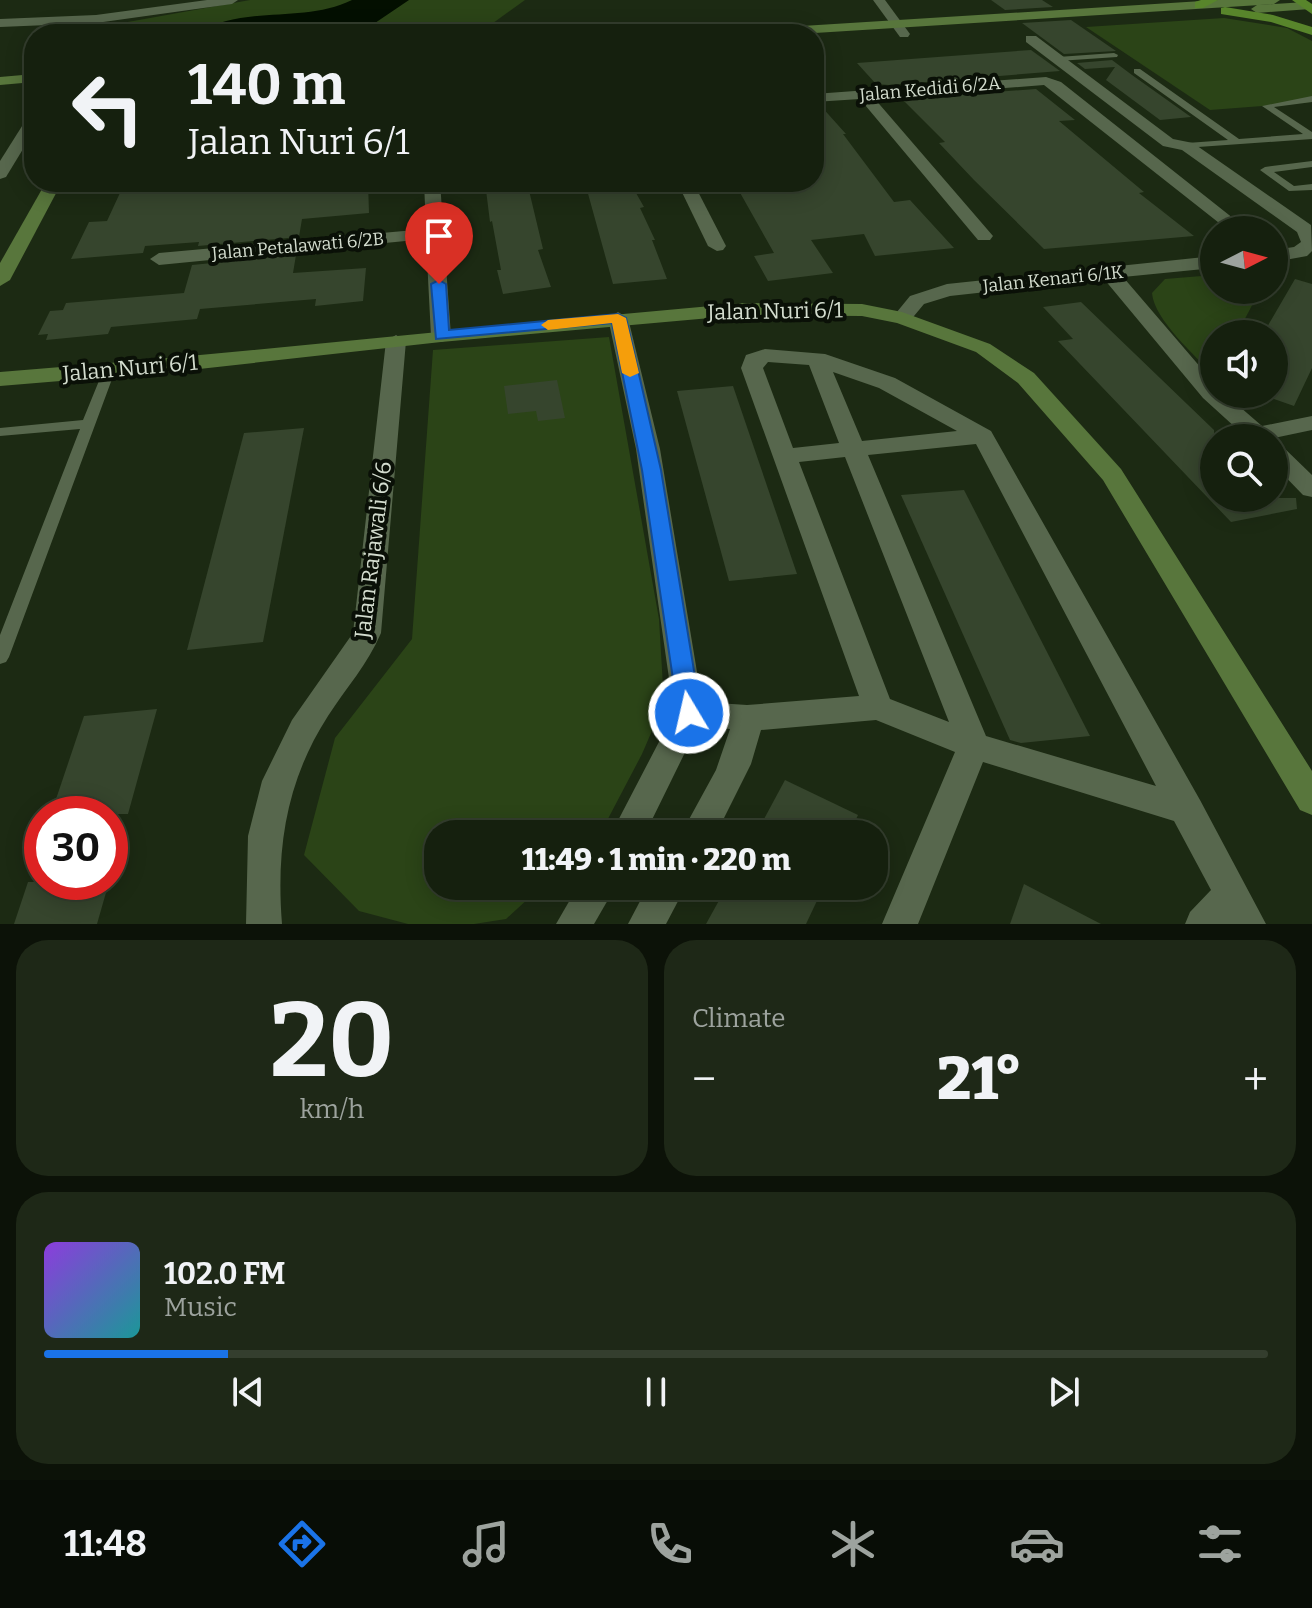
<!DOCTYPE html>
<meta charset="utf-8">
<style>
body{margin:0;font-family:Bitter,serif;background:#1e2817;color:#f1f3f6;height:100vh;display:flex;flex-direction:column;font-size:30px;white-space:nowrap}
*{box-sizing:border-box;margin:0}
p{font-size:26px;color:#9da39e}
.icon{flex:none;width:44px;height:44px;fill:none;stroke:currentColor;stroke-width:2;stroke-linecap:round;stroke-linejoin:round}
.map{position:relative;height:924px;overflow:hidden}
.details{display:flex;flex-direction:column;gap:16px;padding:16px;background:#0c1208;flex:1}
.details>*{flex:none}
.top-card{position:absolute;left:24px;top:24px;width:800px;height:168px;border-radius:32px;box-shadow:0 4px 20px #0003,0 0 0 2px #343e2e;background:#15200e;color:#f1f3f6;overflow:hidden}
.needle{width:52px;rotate:84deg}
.buttons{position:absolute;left:1200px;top:216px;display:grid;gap:16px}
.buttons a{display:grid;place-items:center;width:88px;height:88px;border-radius:50%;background:#15200e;box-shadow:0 4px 20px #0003,0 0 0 2px #343e2e;font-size:40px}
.speed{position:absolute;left:24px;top:796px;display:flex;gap:16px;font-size:40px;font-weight:700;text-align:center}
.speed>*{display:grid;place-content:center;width:104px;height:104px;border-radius:50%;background:#15200e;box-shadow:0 4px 20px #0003,0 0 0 2px #343e2e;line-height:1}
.speed .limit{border:12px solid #d22;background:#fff;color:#111}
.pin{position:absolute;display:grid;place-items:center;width:68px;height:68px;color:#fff;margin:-82px -34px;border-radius:50% 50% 50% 0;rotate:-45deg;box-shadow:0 0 8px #0007}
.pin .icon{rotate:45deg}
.me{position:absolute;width:88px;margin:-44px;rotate:351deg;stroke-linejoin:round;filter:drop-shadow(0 0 6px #0008)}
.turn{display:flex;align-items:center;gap:28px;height:168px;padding:0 32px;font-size:36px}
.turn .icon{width:104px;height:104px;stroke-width:2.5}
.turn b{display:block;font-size:56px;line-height:68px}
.big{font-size:60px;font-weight:800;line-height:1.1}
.details .tile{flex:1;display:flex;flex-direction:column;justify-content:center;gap:12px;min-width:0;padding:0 28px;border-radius:32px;background:#1e2817}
.details .dial{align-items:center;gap:0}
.dial b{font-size:104px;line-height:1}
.song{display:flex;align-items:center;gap:24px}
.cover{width:96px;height:96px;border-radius:12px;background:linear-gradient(135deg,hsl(270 70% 55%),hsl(180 70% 35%))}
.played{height:8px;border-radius:4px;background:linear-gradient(90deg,#1a73e8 15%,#343e2e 15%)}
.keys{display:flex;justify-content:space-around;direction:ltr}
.heat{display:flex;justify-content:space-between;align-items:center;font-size:44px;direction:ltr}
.details .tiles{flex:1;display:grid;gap:16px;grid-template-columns:1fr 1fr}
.tile:last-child{grid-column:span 2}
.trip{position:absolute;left:424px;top:820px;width:464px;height:80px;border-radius:32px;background:#15200e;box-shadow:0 4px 20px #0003,0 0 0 2px #343e2e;font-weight:800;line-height:80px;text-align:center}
.menu{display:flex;height:128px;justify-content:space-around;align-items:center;background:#080d06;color:#9da39e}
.menu .icon{width:56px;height:56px}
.menu .active{color:#1a73e8}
.menu b{font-size:36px;color:#f1f3f6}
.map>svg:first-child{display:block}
</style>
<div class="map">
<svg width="1312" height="924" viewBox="0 0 1312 924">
<rect width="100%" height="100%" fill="#1c2a13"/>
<!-- green -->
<g fill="#2b4417">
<path d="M250 0H525L478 34H93L100 27Z"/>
<path d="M1224 18 1287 28 1312 41V102L1210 110 1086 27Z"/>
<path d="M1214 275V290H1260L1237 334H1214V376C1196 356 1154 320 1152 293L1165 279Z"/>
<path d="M609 337 659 619 664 703 642 754 600 834H438V886H542L506 919 474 924H408L359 911 304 855 335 738 412 639 433 350Z"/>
</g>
<!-- water -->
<path fill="#030f00" d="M352 0H409L375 23 334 34H197C242 4 304 24 352 0Z"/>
<!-- building -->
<g fill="#36452d">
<path d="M991 0H1042L1053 7 1005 10Z"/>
<path d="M1071 20 1116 51 1064 54 1022 23Z"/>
<path d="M1031 50 1060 71 889 85 876 84 857 63Z"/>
<path d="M1112 60 1132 75 1191 117 1160 120 1106 80 1115 67 1085 69 1077 63Z"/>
<path d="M1036 89 1075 120 1059 121 1144 192 1139 193 1194 236 1044 249 974 180 939 143 945 142 902 99Z"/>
<path d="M814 105H820L846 134H843L894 202 910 200 954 248 875 256 864 234 811 240 833 273 768 281 754 256 774 253 734 182H814Z"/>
<path d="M125 182H368L369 213 302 219 299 237 198 246 199 242 145 246 143 253 71 259 89 222 107 221Z"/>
<path d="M485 182H527L543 249 538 250 551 287 503 294 497 270H501L492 221 490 222Z"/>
<path d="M632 186 644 207 640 208 655 240H652L667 279 613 284 587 190Z"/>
<path d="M296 255 293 273 366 268 363 301 315 306 316 299 200 309 197 319 111 327 108 334 46 340 48 334 38 335 50 311 63 310 66 303 184 293 192 265Z"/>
<path d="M1295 279 1312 284V368L1294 406 1274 399V334H1263Z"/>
<path d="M1081 302 1214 430V498H1296L1297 509 1231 522 1058 341 1073 339 1043 307Z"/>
<path d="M557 380 565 418 538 421 536 411 508 414 504 386Z"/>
<path d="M733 386 797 574 729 581 677 391Z"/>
<path d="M304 428 263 642 187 650 244 433Z"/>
<path d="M964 490 1090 736 1021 743 1010 740 901 495Z"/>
<path d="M157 709 128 814H51L84 716Z"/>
<path d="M785 780 858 815 849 834H756Z"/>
<path d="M28 882H109L97 924H14Z"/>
<path d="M1024 884 1101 924H1010Z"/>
<path d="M727 886H824L806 924H706Z"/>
</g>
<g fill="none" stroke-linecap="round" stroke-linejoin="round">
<!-- lane -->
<g fill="#57674d" fill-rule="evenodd">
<path d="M1114 53 1118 55 1117 57 1058 61 1054 59 1058 57Z"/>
<path d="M1134 69H1140L1239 139 1303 134 1262 106 1312 96V102L1274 107 1312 132V139L1184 148V144L1187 143 1228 140 1134 73Z"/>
<path d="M1312 161V167L1274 172 1294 186 1312 184V190L1289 191 1260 170 1265 167Z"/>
<path d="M109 367 115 371 9 657 6 662 0 664V635L80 429 0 436V428L83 420 103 371Z"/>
</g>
<!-- street -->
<g fill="#57674d" fill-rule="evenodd">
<path d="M207 0H238L232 4 96 23 0 27V19L96 15Z"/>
<path d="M873 0H885L910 34 908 37H900Z"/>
<path d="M1026 36H1036L1173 139 1193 143 1311 225 1312 251 1307 256 1274 262V250L1294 247 1301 242 1297 232 1182 150 1163 146 1026 42Z"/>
<path d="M1046 77 1061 82 1248 230H1228L1044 85 874 98 993 236 990 240H978L860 99 814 102V94Z"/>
<path d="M34 114V131L6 177 0 179V161L29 115Z"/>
<path d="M424 182H440L451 336 448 340 441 342 431 336 426 239 159 265 150 259 159 253 426 229Z"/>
<path d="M677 182H693L726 246 723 250 717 251 708 246Z"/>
<path d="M1214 256V268L1123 277 1214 383V394H1225L1262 426 1312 416V430L1274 438H1247L1203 398 1104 279 950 296 924 304 909 322 902 324 892 318 910 296 947 284Z"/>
<path d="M618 312 628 318 660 449 702 702 747 705 859 696 741 368 746 355 765 349 825 354 895 378 991 431 1200 800 1266 924H1185L1190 912 1211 890 1174 821 983 762 918 924H882L955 752 876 720 761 730 751 764 716 834H681L716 770 730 729 698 726 645 834H611L674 713 636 449 608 318ZM768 362 809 365 839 443 793 448 763 368ZM833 372 879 388 957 431 862 441ZM976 444 1156 786 986 736 868 455ZM845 457 949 722 890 699 799 462Z"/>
<path d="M396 335 406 341 381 633C368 664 346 688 328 716 286 781 276 849 282 924H246L248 836 262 781 292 720 353 633 386 341Z"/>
<path d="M1274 443 1282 446 1312 475V497L1303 495 1274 465Z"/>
<path d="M578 886H616L594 924H556Z"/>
<path d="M648 886H686L666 924H628Z"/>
</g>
<!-- secondary -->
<g fill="#58763c" fill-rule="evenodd">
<path d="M1218 0H1280L1274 4 799 34H734L740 30Z"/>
<path d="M1306 2 1310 3V9L1257 13 1251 9 1257 5Z"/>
<path d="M34 74V82L0 85V77Z"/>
<path d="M46 182H62L10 280 0 286V263Z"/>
<path d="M744 303 862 304 902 312 990 344 1034 373 1121 469 1312 771V815L1300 810 1103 480 1018 383 976 352 897 323 862 316 744 315 441 342 181 371 0 386V372C248 353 496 325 744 303Z"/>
</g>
<!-- primary -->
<g fill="#58852b" fill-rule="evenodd">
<path d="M1201 0H1218L1203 8H1195V2Z"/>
<path d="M1292 0H1306L1312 4V14Z"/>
<path d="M1225 7 1273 15 1312 27V35L1271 22 1221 14V8Z"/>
</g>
</g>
<!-- route -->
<path fill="#1a73e8" stroke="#114b97" stroke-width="2" d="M439 280 446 284 449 330 618 314 626 318 661 470 701 713 698 719 689 722 681 719 678 713 642 470 612 323 436 339 431 284Z"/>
<!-- slow -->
<path fill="#f59e0b" d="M618 314 626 318 639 373 630 377 622 373 612 323 548 330 541 325 548 320Z"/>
<g text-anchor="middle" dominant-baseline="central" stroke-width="8" stroke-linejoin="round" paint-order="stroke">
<!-- far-street labels -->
<g font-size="18" fill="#d3dcce" stroke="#0a1007">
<text transform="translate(930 89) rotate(-5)">Jalan Kedidi 6/2A</text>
<text transform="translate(298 246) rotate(-5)">Jalan Petalawati 6/2B</text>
<text transform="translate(1053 279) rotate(-6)">Jalan Kenari 6/1K</text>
</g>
<!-- street labels -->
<g font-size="22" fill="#d3dcce" stroke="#0a1007">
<text transform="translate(775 311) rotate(-1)">Jalan Nuri 6/1</text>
<text transform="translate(130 368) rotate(-5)">Jalan Nuri 6/1</text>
<text transform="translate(373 550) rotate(-83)">Jalan Rajawali 6/6</text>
</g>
</g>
</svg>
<div class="buttons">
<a><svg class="needle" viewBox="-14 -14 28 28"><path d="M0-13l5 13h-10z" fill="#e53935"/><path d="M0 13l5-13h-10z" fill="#9da39e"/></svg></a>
<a><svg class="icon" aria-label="sound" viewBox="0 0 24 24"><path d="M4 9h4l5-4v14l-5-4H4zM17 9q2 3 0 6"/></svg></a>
<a><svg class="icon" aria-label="search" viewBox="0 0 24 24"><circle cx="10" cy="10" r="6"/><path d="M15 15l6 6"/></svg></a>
</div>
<div class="speed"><div class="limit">30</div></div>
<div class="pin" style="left:439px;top:284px;background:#d93025"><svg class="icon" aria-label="arrive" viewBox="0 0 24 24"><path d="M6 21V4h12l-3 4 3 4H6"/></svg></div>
<svg class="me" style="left:689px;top:713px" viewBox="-20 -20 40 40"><circle r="17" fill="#1a73e8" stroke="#fff" stroke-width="3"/><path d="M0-11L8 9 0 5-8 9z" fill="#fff"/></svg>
<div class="trip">11:49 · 1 min · 220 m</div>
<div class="top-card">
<div class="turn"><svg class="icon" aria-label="left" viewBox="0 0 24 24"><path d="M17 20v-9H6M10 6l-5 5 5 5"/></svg><div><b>140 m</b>Jalan Nuri 6/1</div></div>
</div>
</div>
<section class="details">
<div class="tiles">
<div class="tile dial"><b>20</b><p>km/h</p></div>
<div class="tile"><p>Climate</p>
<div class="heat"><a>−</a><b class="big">21°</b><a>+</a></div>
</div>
<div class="tile">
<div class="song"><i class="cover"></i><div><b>102.0 FM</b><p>Music</p></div></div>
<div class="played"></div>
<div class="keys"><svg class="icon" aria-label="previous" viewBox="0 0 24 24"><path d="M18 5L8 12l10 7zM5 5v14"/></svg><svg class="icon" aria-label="pause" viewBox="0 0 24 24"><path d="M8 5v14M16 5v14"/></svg><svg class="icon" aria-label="next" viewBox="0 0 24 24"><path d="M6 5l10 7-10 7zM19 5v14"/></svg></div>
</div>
</div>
</section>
<nav class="menu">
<b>11:48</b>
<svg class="icon active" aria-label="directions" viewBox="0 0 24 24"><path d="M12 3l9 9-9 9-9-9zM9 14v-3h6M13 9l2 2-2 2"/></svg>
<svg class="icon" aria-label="music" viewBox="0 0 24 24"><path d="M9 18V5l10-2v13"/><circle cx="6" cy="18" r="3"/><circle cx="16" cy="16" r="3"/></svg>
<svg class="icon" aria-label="phone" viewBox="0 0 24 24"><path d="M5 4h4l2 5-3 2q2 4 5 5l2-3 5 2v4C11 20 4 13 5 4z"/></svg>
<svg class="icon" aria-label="climate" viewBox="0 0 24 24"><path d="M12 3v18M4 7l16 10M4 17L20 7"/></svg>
<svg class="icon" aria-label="car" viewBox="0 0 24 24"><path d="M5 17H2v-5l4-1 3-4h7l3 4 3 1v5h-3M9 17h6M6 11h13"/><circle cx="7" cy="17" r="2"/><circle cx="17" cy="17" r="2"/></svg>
<svg class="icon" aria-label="filters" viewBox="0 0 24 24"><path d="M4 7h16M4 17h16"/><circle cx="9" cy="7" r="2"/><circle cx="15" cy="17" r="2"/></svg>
</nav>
